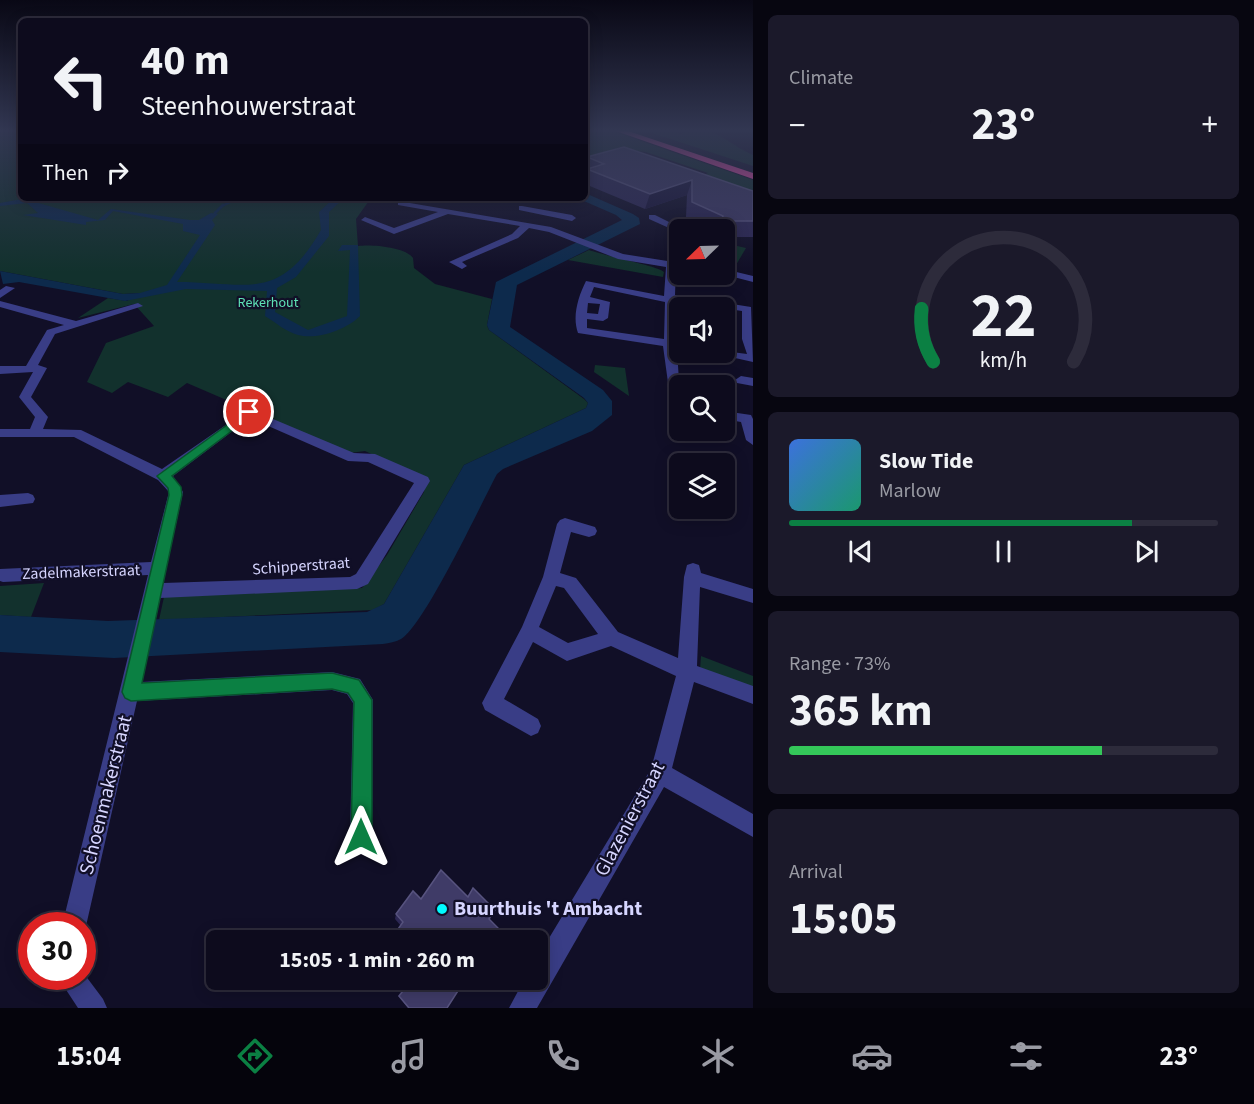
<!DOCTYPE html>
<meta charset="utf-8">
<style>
body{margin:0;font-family:"Source Sans 3",sans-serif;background:#1b192a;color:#f1f3f6;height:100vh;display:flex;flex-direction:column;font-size:22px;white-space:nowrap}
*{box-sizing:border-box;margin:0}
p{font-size:20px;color:#9a9ba4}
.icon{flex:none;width:33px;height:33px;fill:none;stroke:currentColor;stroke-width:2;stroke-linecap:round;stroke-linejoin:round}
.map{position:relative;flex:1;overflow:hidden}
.side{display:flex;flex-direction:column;gap:15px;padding:15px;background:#070610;width:501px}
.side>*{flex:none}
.top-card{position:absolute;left:18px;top:18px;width:570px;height:183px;border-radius:9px;box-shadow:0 3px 15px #0003,0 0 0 2px #2d2b3b;background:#0d0b1d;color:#f1f3f6;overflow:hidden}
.needle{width:39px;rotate:247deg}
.tools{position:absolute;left:669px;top:219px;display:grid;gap:12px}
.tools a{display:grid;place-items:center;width:66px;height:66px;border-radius:9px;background:#0d0b1d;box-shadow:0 3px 15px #0003,0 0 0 2px #2d2b3b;font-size:30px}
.speed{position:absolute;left:18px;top:912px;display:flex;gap:12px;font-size:30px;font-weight:700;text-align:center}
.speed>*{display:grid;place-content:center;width:78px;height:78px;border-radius:50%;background:#0d0b1d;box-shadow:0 3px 15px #0003,0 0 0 2px #2d2b3b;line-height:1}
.speed .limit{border:9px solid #d22;background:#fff;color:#111}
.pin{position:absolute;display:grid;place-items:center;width:51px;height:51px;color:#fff;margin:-26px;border:3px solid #fff;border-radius:50%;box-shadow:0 2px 6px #0007}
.me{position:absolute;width:66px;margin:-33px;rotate:0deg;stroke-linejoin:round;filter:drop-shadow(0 0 4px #0008)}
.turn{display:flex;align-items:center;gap:21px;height:126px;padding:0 24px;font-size:27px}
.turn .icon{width:78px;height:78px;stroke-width:2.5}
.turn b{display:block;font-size:42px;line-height:51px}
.then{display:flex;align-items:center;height:57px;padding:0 24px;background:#0003;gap:12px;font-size:22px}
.big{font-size:45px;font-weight:700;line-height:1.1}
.side .tile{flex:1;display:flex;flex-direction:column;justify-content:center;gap:9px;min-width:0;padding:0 21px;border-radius:9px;background:#1b192a}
.side .dial{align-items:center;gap:0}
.dial svg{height:156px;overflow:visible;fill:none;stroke:#2d2b3b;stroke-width:7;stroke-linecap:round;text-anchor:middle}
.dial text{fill:#f1f3f6;stroke:none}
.song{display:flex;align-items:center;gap:18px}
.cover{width:72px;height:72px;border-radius:9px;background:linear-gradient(135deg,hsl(220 70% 55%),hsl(160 70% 35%))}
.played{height:6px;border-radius:3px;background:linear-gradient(90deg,#0b8043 80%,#2d2b3b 80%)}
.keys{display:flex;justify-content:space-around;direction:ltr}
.heat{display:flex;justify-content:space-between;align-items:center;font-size:33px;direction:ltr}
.charge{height:9px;border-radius:4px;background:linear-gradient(90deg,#34c759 73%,#2d2b3b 0)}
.trip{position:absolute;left:206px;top:930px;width:342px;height:60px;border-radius:9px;background:#0d0b1d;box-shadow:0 3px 15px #0003,0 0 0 2px #2d2b3b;font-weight:700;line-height:60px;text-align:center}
.menu{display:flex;height:96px;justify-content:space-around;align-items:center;background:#05040c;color:#9a9ba4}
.menu .icon{width:42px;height:42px}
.menu .current{color:#0b8043}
.menu b{font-size:27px;color:#f1f3f6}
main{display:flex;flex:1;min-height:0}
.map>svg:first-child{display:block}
</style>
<main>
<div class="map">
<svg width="753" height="1008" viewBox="0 0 753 1008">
<rect width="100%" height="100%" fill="#110f27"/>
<!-- green -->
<g fill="#12312d">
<path d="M0 131H21V198H371L356 219 358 246C371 244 406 247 413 258L414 268 435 284 492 299 487 325 489 330 584 399 588 403 586 408 464 465 384 604 373 610 159 620 164 597 362 588 387 555 424 492 425 484 421 477 365 451 350 453 187 383 168 397 128 382 112 393 87 382 106 343 154 326 134 304 78 318 108 298 127 301 140 293 123 294 0 271Z"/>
<path d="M585 131H612L753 180V193L704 175 708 173 646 152 637 151 585 167Z"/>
<path d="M646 131H676L680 134C715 123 724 142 753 155V166Z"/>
<path d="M724 243 746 248 736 265 725 261Z"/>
<path d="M589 250C605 256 658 266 664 272L663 277 568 260Z"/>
<path d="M595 365 625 368 629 396 594 372Z"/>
<path d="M44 583 31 617 0 615V586Z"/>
<path d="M701 656 753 676V690L700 670Z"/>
</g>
<!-- water -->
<g fill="#0d2a4c">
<path d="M585 193 633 214 639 218 640 224 517 285 510 327 603 390 612 401V415L592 431 503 469 497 474C481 504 424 626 401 639 390 645 376 644 364 645L114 658 0 652V615L108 621 367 612 384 604 464 465 586 408 588 403 584 398 489 330 487 325 496 282 622 220 616 215 577 198H585Z"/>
<path d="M28 198H39L35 202 98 220 111 209 190 220H199L211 213 218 214 212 220 215 225 177 282C247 282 279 303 321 230L319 212 334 198H344L329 212V236L296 277 277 288 275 312 308 330 347 316 350 250 338 251 342 245H358L360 316C346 330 317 340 298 335 286 332 275 322 265 316L267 291 186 289 125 301 19 282 3 284 0 271 123 294 140 293 167 285 200 235 183 231V224L113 211 105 220 86 222V225L23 215 38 213 27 203 0 206V203Z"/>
</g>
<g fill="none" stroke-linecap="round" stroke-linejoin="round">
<!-- stream-far1 -->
<path stroke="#0d2a4c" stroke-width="2" d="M222 206 239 198"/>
<!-- stream -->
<path stroke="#0d2a4c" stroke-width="3" d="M215 213 223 205"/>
<!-- street -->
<g fill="#393d86" fill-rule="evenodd">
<path d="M398 201 551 227 623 254 680 263V269L676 268 675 295 751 307 753 362 708 352H724V351L747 354 742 339V311L675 301C675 339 680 376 680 413L672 412 663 346 578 333C572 317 578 297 586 281L664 296 666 267 618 259 549 232 529 228 518 238 462 262 467 266 462 269 449 262 512 234 520 226 448 214 394 234 361 220 365 217 394 228 438 212 398 205ZM594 287 665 302 664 339 587 328V319L603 321 608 318 610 302 590 297ZM588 303 600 304 598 314 587 313Z"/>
<path d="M522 206 572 215 576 218 572 221 519 210V206Z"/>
<path d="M649 215H655L685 230 678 232 649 219Z"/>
<path d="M724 269 753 276V282L722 274H724Z"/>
<path d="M6 286 15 288 0 298V290Z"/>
<path d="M0 301 76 321 138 303 143 306 55 334 38 365 47 368 31 397 48 417 43 429 81 430 162 469 249 409 354 453 375 454 428 477 430 481 368 584 357 589 160 598 141 682 332 672 360 679 373 700 372 837 369 845 361 848 353 845 350 837 353 703 347 694 332 690 137 701 86 926 82 935V926H62L148 575 3 582 0 581V569L151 562 169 492 158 480 74 437H0V429H30L35 417 19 397 33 372 0 374V366H26L47 330 64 325 0 307ZM250 418 348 461 368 462 414 483 356 574 350 577 163 583 183 492 173 476Z"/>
<path d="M741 376 753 378V386L737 383 735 380Z"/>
<path d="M724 411 751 415 753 419V445L746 440 741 422 724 419Z"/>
<path d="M28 493 33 495 35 499 33 503 0 507V495Z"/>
<path d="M565 518 595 527 597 531 595 535 589 537 571 532 560 573 576 578 618 632 678 658 684 577 687 565 693 563 699 565 701 573 753 589V603L700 587 697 666 753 686V704L694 682 672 768 753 814V837L664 787 537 1008H509L524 980H537V958L651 769 676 676 611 646 567 661 533 642 504 699 538 719 541 726 538 733 531 736 485 710 482 703 522 627 543 577 557 524 560 520ZM556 586 564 588 598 634 568 643 539 627Z"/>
<path d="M82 971 103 999 107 1008H78L57 976H82Z"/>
</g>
<!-- highway -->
<path fill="#ff50b1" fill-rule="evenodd" d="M616 131H628L753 173V179Z"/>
</g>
<!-- wall -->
<g fill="#2d2855">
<path d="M587 157 753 191V237H724V230H711L686 217 687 195 645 209 585 184 586 172H585V165Z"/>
<path d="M473 888 489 919 490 940H399L395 936 396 932 401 926 395 919 396 914 421 899 467 896Z"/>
<path d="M399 980H465L447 1008H408L398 996 405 986Z"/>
</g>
<!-- shaded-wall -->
<path fill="#1a163b" d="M692 180 687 195 645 209 650 194Z"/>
<!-- building -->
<g fill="#3f3b67" stroke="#57537f" stroke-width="1.5">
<path d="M624 147 753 191V221H722L723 216 692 202V180L650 194 587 169 604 164 587 157Z"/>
<path d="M441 870 468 897 473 888 495 910 489 919 498 928 490 940H403L396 932 403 922 396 914 413 891 421 899Z"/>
<path d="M402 980H465L447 1008H409L399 996 407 986Z"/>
</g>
<!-- sky -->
<linearGradient id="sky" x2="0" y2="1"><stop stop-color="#090815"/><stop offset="0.48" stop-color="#323752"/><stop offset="1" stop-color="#323752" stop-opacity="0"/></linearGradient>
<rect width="753" height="272" fill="url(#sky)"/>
<!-- route -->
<path fill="#0b8043" stroke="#07532c" stroke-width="1.5" d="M249 409 253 410V415L172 476 181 487 182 495 142 683 332 673 359 680 372 700V837L368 844 361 847 354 844 351 837 354 702 348 693 332 689 131 701 125 698 122 692 169 495 168 488 157 476Z"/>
<!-- markers -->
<circle fill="#01faff" stroke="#110f27" stroke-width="2" cx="442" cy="909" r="6"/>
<g text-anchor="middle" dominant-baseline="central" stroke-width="4.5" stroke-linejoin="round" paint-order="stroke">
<!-- far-park labels -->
<g font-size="14" fill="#5ee1b6" stroke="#110f27">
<text x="268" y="303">Rekerhout</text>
</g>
<!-- street labels -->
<g font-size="16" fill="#d6d5ff" stroke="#110f27">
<text transform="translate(301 566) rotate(-4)">Schipperstraat</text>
<text transform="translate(81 572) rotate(-2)">Zadelmakerstraat</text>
</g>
<!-- near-street labels -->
<g font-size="20" fill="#d6d5ff" stroke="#110f27">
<text transform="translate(106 795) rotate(-76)">Schoenmakerstraat</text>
<text transform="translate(630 819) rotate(-62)">Glazenierstraat</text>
</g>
<!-- near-poi labels -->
<g font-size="20" font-weight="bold" fill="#d6d5ff" stroke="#110f27" text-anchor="start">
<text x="454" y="909">Buurthuis 't Ambacht</text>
</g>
</g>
</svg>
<div class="tools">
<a><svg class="needle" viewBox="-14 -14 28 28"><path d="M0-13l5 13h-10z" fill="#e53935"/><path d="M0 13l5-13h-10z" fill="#9a9ba4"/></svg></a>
<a><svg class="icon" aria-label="sound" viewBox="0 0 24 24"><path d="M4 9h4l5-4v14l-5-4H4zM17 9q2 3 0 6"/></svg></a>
<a><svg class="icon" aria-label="search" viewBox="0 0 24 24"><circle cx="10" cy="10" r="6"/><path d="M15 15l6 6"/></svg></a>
<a><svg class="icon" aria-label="layers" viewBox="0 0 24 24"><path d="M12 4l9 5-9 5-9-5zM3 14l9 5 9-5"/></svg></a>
</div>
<div class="speed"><div class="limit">30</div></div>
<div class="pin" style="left:249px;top:412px;background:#d93025"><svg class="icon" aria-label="arrive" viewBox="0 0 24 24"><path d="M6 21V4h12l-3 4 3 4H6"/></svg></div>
<svg class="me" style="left:361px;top:837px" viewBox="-20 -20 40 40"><path d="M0-17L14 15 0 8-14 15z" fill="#0b8043" stroke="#fff" stroke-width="4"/></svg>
<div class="trip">15:05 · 1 min · 260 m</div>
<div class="top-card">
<div class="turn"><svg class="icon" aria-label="left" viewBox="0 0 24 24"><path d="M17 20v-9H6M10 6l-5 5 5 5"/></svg><div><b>40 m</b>Steenhouwerstraat</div></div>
<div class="then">Then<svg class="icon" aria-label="right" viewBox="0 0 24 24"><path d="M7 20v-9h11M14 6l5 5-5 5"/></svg></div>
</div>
</div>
<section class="side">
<div class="tile"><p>Climate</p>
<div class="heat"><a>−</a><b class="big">23°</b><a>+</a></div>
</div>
<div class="tile dial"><svg viewBox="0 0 100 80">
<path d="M14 69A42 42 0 1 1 86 69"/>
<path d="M14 69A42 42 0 0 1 8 42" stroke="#0b8043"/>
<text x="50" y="56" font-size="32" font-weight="700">22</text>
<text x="50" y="72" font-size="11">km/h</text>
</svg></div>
<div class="tile">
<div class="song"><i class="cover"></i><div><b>Slow Tide</b><p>Marlow</p></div></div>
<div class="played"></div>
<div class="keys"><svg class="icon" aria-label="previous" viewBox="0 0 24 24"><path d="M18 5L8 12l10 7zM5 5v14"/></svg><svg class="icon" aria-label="pause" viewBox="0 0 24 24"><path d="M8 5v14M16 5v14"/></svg><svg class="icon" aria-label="next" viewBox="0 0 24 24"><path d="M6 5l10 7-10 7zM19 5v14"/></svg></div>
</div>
<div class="tile"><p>Range · 73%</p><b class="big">365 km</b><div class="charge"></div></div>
<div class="tile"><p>Arrival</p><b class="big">15:05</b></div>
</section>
</main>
<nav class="menu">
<b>15:04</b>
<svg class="icon current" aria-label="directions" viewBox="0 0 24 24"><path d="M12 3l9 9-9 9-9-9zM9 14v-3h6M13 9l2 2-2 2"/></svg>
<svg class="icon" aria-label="music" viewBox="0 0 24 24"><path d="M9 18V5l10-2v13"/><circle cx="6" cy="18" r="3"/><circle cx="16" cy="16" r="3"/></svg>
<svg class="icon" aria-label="phone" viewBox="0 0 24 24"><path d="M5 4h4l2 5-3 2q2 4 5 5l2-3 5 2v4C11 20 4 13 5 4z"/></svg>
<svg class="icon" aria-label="climate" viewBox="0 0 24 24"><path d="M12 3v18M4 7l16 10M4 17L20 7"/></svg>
<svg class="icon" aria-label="car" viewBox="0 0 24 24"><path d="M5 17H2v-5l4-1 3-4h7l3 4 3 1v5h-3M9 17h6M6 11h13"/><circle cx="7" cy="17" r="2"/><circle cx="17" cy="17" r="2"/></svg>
<svg class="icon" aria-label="filters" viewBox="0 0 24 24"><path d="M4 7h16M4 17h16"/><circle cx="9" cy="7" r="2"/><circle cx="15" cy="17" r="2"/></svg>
<b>23°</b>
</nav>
